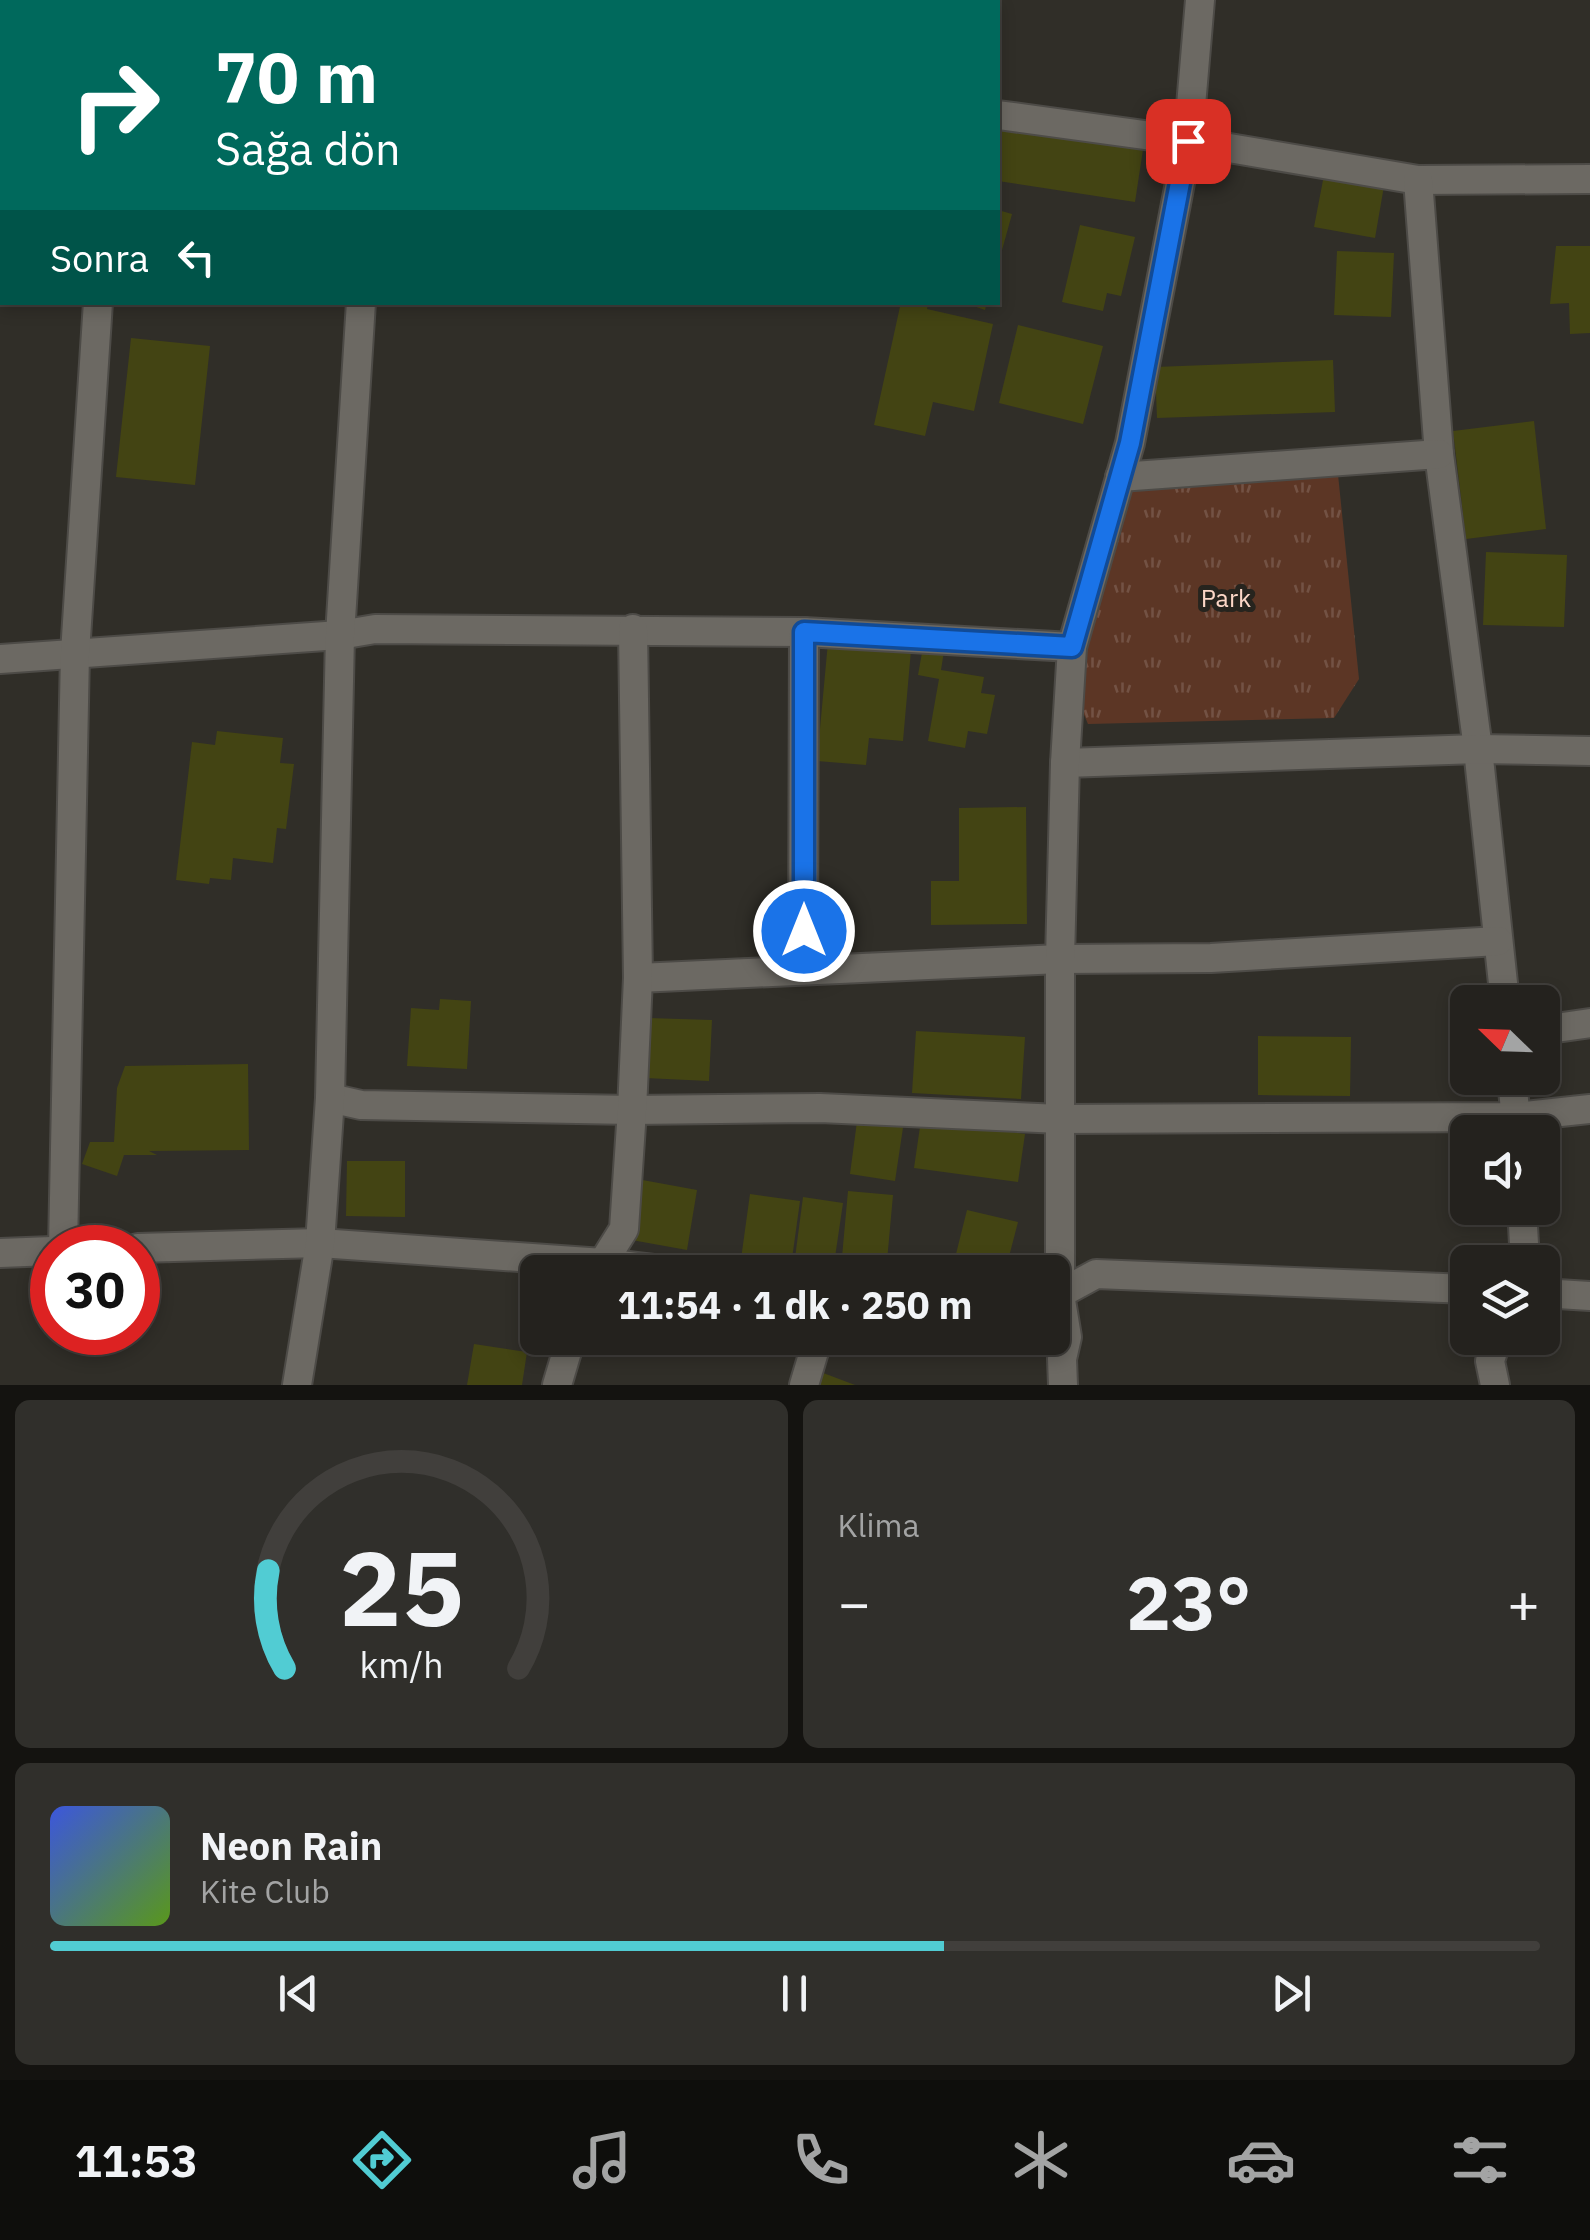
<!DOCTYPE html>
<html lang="tr">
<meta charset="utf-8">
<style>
body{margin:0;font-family:"IBM Plex Sans",sans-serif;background:#302f2b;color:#f1f3f6;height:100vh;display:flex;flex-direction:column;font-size:38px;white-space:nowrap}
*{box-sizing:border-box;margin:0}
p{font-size:32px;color:#a3a4a4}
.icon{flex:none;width:55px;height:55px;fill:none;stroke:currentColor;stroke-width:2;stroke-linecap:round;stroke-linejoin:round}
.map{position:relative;height:1385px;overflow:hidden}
.details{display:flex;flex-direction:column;gap:15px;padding:15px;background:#141310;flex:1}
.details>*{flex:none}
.hud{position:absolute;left:0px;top:0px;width:1000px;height:305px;box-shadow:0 5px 15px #0003,0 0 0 2px #413f3c;background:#00695c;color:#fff;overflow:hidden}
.needle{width:65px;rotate:293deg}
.tools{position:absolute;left:1450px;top:985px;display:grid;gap:20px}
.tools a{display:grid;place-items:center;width:110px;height:110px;border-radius:15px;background:#24221e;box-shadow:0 5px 15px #0003,0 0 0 2px #413f3c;font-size:50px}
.speed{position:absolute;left:30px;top:1225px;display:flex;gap:20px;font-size:50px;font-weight:700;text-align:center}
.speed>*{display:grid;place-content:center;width:130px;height:130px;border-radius:50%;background:#24221e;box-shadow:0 5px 15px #0003,0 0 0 2px #413f3c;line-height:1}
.speed .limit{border:15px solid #d22;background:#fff;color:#111}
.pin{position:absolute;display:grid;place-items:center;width:85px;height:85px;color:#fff;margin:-42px;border-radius:20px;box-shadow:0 5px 15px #0006}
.me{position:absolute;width:110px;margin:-55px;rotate:0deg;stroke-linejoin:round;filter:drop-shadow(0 0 8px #0008)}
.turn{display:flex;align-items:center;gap:35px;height:210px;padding:0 50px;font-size:45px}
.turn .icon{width:130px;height:130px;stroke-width:2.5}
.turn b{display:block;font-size:70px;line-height:85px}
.then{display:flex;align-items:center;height:95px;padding:0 50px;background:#0003;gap:20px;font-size:38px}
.big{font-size:75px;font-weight:800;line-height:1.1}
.details .tile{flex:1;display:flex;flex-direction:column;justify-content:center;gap:15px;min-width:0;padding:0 35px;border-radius:15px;background:#302f2b}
.details .dial{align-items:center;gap:0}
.dial svg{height:260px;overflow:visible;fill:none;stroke:#413f3c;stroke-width:7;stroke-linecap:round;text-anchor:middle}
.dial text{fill:#f1f3f6;stroke:none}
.song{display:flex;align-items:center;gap:30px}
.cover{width:120px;height:120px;border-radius:15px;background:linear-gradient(135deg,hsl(230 70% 55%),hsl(90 70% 35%))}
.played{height:10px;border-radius:5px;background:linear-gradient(90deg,#51ccd3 60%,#413f3c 60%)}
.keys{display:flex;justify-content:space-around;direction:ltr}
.heat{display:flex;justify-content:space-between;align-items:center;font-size:55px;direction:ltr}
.details .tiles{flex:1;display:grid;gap:15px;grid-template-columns:1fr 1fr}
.tile:last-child{grid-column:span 2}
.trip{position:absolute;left:520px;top:1255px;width:550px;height:100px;border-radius:15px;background:#24221e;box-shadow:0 5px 15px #0003,0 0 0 2px #413f3c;font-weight:800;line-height:100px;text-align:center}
.menu{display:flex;height:160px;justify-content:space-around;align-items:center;background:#0e0e0c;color:#a3a4a4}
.menu .icon{width:70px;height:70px}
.menu .selected{color:#51ccd3}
.menu b{font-size:45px;color:#f1f3f6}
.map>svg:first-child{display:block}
</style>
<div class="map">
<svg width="1590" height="1385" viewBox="0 0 1590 1385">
<defs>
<pattern id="park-tufts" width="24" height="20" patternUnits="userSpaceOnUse" patternTransform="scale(2.5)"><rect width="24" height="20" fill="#5c3625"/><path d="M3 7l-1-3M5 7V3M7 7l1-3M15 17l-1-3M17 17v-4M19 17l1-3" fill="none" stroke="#735244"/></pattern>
</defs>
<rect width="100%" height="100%" fill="#302e28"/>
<!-- park -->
<path fill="url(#park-tufts)" d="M1337 465 1359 679 1334 718 1088 724 1077 698 1122 483Z"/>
<!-- building -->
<g fill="#434413">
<path d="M998 121 1144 143 1135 202 998 181Z"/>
<path d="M1324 175 1384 186 1375 238 1314 227Z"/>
<path d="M998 210 1012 214 999 261H998Z"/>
<path d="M1080 225 1135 237 1121 296 1107 293 1103 311 1062 302Z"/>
<path d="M1556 246H1590V333L1570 334 1569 303 1550 304Z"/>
<path d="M1337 251 1394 253 1391 317 1334 315Z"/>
<path d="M901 302 928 304 927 309 993 324 974 411 933 402 925 436 874 425Z"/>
<path d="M962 302H987L985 310Z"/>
<path d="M1018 325 1103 346 1083 424 999 403Z"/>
<path d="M131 338 210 346 195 485 116 477Z"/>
<path d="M1333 360 1335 412 1157 418 1155 367Z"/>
<path d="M1534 421 1546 529 1466 539 1453 431Z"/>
<path d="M1486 552 1567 555 1564 627 1483 625Z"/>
<path d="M828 642 911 650 903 741 869 738 866 765 817 761Z"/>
<path d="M923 647 944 651 941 670 984 677 981 693 995 695 987 734 968 731 965 748 928 741 939 679 918 675Z"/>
<path d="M217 731 283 738 280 763 294 764 286 829 277 828 273 863 233 858 231 880 210 878 209 884 176 880 192 742 215 745Z"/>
<path d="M1026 807 1027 924 931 925V881H959V808Z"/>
<path d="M440 999 471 1001 467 1069 407 1066 411 1008 439 1010Z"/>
<path d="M648 1018 712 1020 709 1081 645 1078Z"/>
<path d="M916 1031 1025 1037 1021 1099 912 1093Z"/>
<path d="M1258 1036 1351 1037 1350 1096 1258 1095Z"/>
<path d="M248 1064 249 1150 149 1151 157 1155H124L117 1176 82 1164 90 1142H114L117 1088 125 1066Z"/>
<path d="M858 1114 904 1121 895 1181 850 1174Z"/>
<path d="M921 1120 1025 1134 1018 1182 914 1168Z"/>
<path d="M347 1161H405V1217L346 1216Z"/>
<path d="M637 1179 697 1190 687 1250 626 1239Z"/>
<path d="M848 1191 893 1195 887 1261 842 1257Z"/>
<path d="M750 1194 800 1201 791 1266 741 1259Z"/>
<path d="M803 1197 843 1203 834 1264 795 1258Z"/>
<path d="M967 1210 1018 1222 1005 1272 952 1270Z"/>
<path d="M474 1344 527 1352 522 1385H467Z"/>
<path d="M818 1371 855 1385H813Z"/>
</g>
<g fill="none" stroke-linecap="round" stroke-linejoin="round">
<defs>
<g id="minor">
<path d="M119 2V0"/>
<path d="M393 2V0"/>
<path d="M627 2 628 0"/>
<path d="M950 2V0"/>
<path d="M0 8 2 9"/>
<path d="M998 115 1188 141 1418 180 1590 179"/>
<path d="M1418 180 1439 454 1478 749 1505 1002"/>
<path d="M1120 477 1439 454"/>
<path d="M0 659 340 635 375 629 804 632 1072 647"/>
<path d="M1065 763 1478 749 1590 751"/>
<path d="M803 968 804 632"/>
<path d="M638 978 1060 959 1211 958 1498 941"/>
<path d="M1542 1030 1590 1023"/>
<path d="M1512 1078 1517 1132"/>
<path d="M330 1098 361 1105 632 1110 820 1108 1060 1119 1515 1117 1590 1109"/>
<path d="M1522 1208 1525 1262"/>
<path d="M63 1248 75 653 98 302"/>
<path d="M138 1248 320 1243 603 1263 678 1272"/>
<path d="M0 1253 52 1251"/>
<path d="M597 1272 624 1229 632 1110 638 978 633 629"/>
<path d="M1542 1293 1590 1296"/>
<path d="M1052 1298 1096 1274 1468 1289"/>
<path d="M297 1385 320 1243 330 1098 340 635 361 302"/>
<path d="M557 1385 571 1338"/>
<path d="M804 1385 818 1338"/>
<path d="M1063 1385 1062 1359 1067 1337 1060 1294V959L1065 763 1072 647 1130 443 1188 141 1200 0"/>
<path d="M1495 1385 1490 1361 1497 1338"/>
</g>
</defs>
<!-- minor casing -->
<use href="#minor" stroke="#4d4b47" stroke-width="32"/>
<!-- minor -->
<use href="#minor" stroke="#6c6963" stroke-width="28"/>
</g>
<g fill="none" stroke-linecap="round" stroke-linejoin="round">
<defs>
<path id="route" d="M804 931V632L1072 647 1130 443 1188 141"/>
</defs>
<!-- route casing -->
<use href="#route" stroke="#114b97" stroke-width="25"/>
<!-- route -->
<use href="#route" stroke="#1a73e8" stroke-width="18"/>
</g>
<g text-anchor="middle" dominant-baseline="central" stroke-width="10" stroke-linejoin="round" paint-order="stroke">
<!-- park labels -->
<g font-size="25" fill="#fcd7c7" stroke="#26241e">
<text x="1226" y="597">Park</text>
</g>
</g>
</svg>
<div class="tools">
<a><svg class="needle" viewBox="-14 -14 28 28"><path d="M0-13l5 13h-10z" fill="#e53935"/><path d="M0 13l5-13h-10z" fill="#a3a4a4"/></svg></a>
<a><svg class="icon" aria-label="sound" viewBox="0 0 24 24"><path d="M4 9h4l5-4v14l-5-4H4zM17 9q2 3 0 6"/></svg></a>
<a><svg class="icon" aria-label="layers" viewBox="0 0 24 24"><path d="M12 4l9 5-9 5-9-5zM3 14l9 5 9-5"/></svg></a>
</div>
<div class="speed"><div class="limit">30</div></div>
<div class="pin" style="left:1188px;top:141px;background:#d93025"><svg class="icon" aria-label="arrive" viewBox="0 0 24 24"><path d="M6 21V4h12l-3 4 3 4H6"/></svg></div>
<svg class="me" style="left:804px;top:931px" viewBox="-20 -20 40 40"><circle r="17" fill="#1a73e8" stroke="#fff" stroke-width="3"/><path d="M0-11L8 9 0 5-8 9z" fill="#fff"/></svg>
<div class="trip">11:54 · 1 dk · 250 m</div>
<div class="hud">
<div class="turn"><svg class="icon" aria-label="right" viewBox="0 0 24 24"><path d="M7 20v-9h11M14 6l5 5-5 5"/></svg><div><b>70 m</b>Sağa dön</div></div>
<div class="then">Sonra<svg class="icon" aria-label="left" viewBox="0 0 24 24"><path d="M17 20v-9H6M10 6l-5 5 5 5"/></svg></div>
</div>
</div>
<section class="details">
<div class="tiles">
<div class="tile dial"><svg viewBox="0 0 100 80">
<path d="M14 69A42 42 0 1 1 86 69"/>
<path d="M14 69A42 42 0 0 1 9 39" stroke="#51ccd3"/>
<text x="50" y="56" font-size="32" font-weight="700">25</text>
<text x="50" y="72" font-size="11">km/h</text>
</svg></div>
<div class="tile"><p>Klima</p>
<div class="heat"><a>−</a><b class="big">23°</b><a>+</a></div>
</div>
<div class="tile">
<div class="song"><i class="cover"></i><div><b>Neon Rain</b><p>Kite Club</p></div></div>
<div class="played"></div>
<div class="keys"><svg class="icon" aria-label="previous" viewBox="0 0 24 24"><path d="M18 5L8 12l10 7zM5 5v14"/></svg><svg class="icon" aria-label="pause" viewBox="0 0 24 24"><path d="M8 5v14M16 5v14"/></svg><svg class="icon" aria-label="next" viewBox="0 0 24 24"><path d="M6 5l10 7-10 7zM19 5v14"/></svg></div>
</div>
</div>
</section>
<nav class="menu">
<b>11:53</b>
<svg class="icon selected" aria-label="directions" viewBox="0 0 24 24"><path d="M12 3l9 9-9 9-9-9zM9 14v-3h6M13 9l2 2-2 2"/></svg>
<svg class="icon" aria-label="music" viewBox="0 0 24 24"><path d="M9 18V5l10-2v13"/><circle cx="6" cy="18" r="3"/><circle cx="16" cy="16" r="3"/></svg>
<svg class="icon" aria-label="phone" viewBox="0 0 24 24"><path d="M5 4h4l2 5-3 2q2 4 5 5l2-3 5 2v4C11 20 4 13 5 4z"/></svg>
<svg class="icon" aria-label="climate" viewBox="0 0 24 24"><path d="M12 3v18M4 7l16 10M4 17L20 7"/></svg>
<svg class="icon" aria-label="car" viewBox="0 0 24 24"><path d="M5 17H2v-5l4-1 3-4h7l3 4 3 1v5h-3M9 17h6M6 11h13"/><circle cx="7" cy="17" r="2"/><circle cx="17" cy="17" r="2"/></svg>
<svg class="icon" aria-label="filters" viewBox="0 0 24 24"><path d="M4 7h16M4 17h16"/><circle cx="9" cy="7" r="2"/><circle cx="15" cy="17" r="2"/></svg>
</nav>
